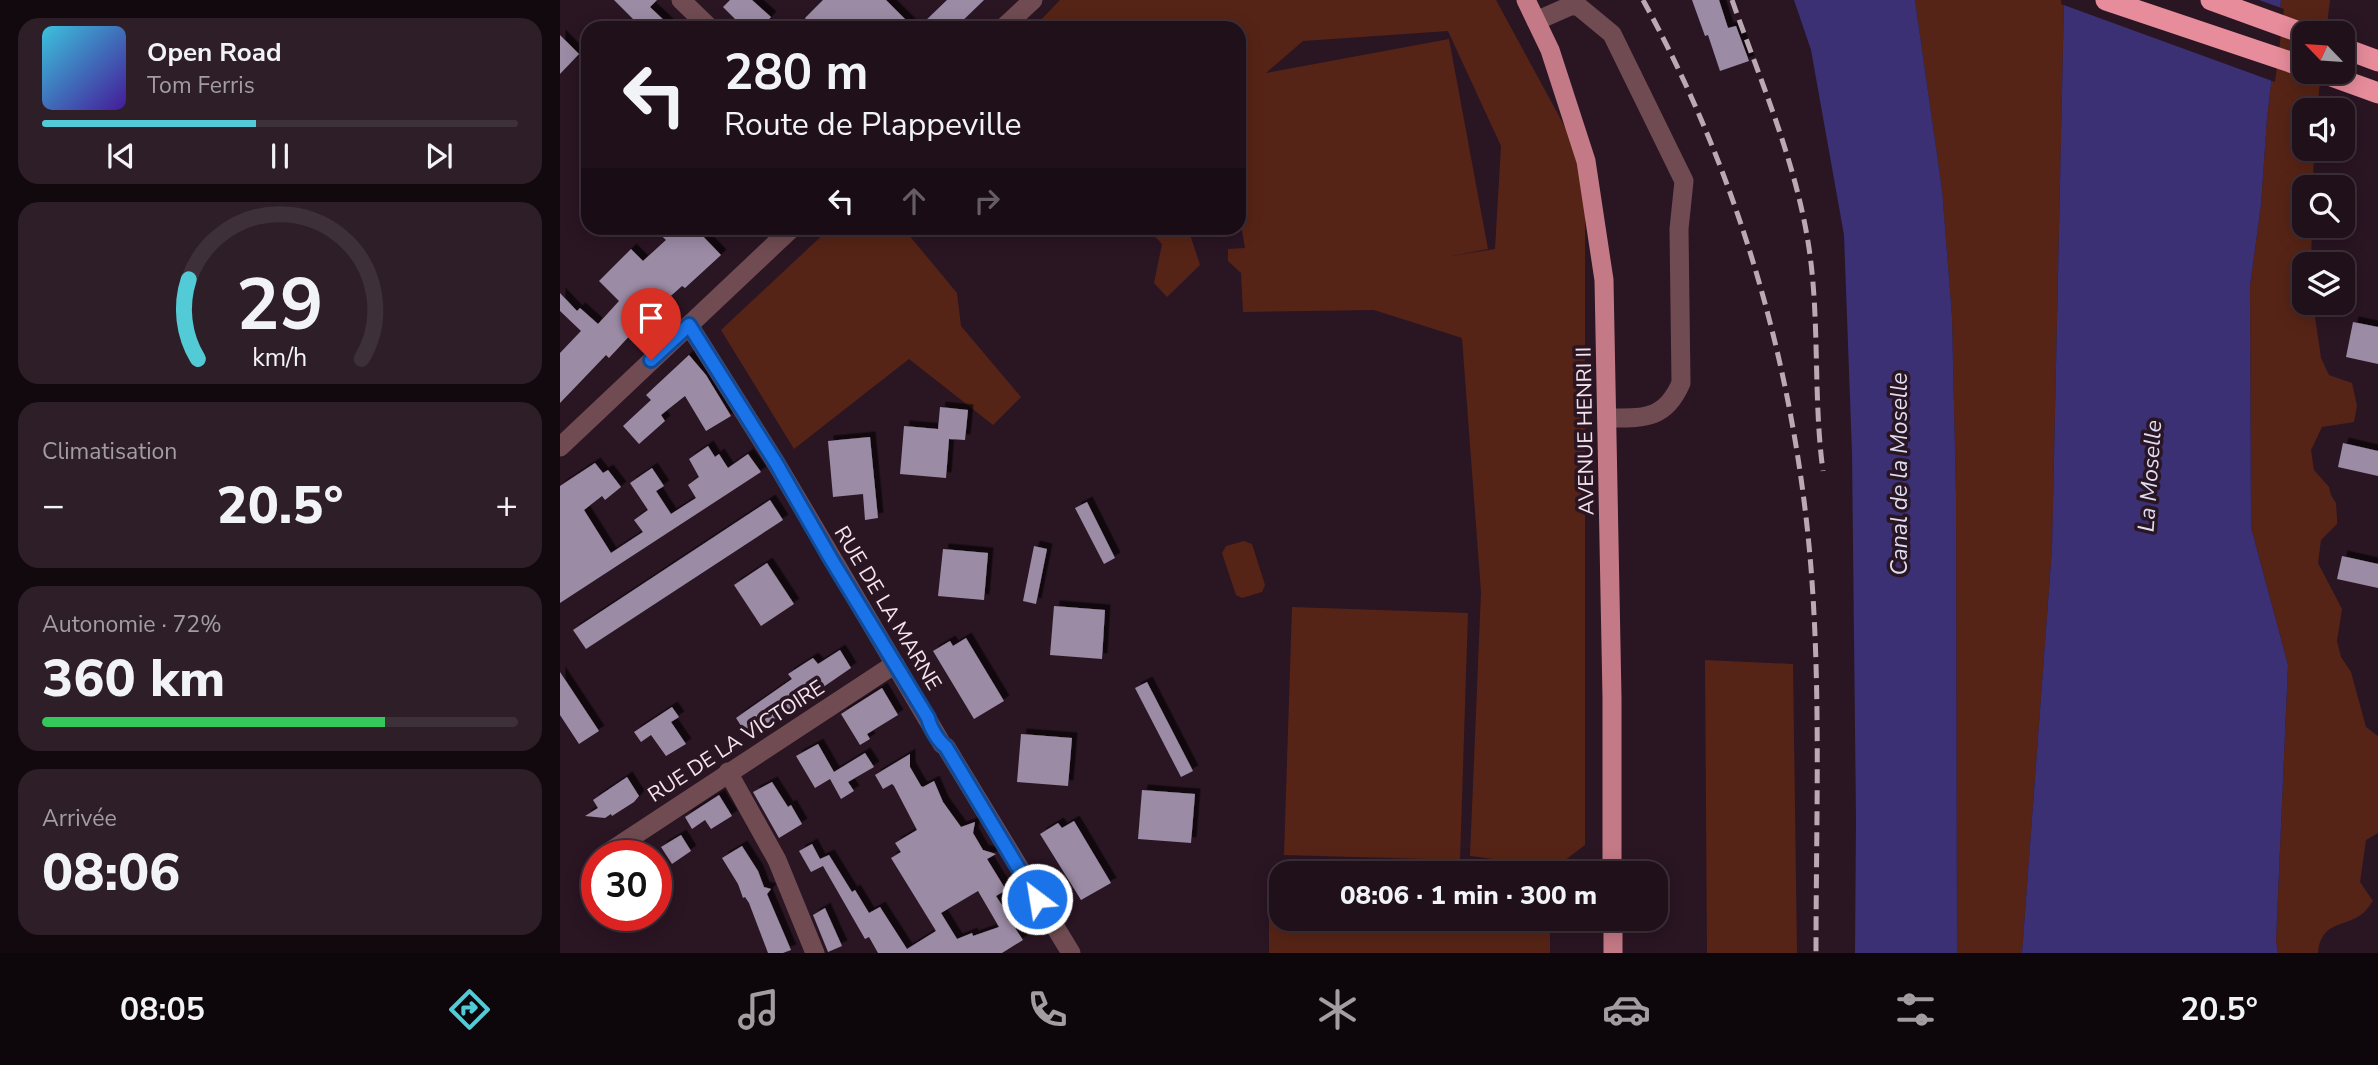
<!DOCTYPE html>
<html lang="fr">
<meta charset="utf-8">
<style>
body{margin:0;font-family:"Nunito Sans",sans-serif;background:#2d1e27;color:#f1f3f6;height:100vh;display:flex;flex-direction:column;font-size:26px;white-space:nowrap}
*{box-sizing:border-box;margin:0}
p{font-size:23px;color:#a29da2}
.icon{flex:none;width:38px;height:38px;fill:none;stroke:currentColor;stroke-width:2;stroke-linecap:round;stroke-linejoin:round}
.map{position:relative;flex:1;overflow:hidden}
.drawer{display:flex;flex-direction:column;gap:18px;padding:18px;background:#12090e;width:560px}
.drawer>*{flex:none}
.top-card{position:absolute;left:21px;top:21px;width:665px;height:214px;border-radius:21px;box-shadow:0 4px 18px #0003,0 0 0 2px #3d3039;background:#20101a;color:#f1f3f6;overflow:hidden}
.needle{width:46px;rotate:295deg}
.controls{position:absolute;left:1732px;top:21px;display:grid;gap:14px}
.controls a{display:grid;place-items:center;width:63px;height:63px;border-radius:14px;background:#20101a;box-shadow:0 4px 18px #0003,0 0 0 2px #3d3039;font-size:35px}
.speed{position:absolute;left:21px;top:840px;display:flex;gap:14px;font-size:35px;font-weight:700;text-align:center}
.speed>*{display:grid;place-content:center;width:91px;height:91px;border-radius:50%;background:#20101a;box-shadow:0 4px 18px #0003,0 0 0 2px #3d3039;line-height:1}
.speed .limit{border:10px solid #d22;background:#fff;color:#111}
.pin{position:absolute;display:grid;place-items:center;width:60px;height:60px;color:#fff;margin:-72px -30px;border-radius:50% 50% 50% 0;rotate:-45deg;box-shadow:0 0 7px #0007}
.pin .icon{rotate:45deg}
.me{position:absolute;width:77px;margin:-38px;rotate:329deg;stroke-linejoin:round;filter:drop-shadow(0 0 5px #0008)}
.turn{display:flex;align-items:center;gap:24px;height:147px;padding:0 28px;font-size:32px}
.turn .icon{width:91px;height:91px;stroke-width:2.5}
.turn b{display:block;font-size:49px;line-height:60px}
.lanes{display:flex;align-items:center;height:66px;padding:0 28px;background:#0003;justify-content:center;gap:35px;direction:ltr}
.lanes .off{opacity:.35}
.big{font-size:52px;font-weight:800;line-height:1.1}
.drawer .widget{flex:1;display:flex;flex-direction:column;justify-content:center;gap:10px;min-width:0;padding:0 24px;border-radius:21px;background:#2d1e27}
.drawer .dial{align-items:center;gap:0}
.dial svg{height:182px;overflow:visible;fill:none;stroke:#3d3039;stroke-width:7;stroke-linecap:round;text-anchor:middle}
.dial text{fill:#f1f3f6;stroke:none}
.song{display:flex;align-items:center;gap:21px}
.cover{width:84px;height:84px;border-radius:10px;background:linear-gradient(135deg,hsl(190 70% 55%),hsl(260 70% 35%))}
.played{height:7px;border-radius:4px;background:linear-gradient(90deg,#52cbd7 45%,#3d3039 45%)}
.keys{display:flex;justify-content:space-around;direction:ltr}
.heat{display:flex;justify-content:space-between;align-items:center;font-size:38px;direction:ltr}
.charge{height:10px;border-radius:5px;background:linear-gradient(90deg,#34c759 72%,#3d3039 0)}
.trip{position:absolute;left:709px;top:861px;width:399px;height:70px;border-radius:21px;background:#20101a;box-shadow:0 4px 18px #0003,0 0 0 2px #3d3039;font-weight:800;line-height:70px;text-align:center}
.tab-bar{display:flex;height:112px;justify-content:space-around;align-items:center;background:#0d060a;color:#a29da2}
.tab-bar .icon{width:49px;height:49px}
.tab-bar .selected{color:#52cbd7}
.tab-bar b{font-size:32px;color:#f1f3f6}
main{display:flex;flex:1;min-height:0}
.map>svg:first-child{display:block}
</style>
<main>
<section class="drawer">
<div class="widget">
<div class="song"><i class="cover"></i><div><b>Open Road</b><p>Tom Ferris</p></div></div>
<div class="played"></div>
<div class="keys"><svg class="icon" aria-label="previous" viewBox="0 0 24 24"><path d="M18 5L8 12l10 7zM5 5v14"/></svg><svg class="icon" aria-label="pause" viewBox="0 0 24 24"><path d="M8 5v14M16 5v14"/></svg><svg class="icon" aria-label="next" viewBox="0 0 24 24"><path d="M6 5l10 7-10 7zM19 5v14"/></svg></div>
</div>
<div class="widget dial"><svg viewBox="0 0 100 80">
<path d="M14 69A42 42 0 1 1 86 69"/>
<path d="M14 69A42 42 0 0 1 10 34" stroke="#52cbd7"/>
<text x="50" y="56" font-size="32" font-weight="700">29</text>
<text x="50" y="72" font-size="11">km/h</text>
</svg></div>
<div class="widget"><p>Climatisation</p>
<div class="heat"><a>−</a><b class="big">20.5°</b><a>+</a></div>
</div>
<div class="widget"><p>Autonomie · 72%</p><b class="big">360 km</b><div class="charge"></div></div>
<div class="widget"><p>Arrivée</p><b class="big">08:06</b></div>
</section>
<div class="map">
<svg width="1818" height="953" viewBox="0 0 1818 953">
<defs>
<filter id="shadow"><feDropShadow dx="5.5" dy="-5.5" stdDeviation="0" flood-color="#0009"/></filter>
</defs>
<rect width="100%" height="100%" fill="#2a1523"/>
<!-- green -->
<g fill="#562416" fill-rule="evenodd">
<path d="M500 0H936L1025 164V845L996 867 910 856 921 592 902 338 814 310 683 312 681 273 668 261V249L685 248 679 214V28H473ZM888 31 941 146 935 249 892 256 928 249 889 39 706 73 743 41Z"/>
<path d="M1355 0H1504L1492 548 1462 953H1397L1396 495 1392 317 1382 189Z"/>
<path d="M1721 0H1770L1766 33H1745V72H1761L1757 110H1745V149H1754L1753 187H1745V226H1752L1751 264H1745V303H1753L1761 358 1769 375 1792 383 1797 406 1794 422 1762 427 1751 450 1754 470 1769 487 1771 495 1776 503 1777 518V524L1761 540 1758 563 1782 609 1777 641 1781 657 1791 672 1806 727 1818 736V833L1806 840 1800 882 1813 901C1810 905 1806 911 1802 914 1783 928 1761 921 1758 953H1718L1716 941 1728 665 1691 527 1690 286 1701 205 1707 118Z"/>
<path d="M270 228H343L397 293 401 326 461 397 433 425 349 359 234 449 161 330Z"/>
<path d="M587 228H628L640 265 607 297 594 283 602 244Z"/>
<path d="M684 541 692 544 705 585 702 592 682 598 676 595 662 553 666 546Z"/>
<path d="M732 607 908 613 900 860 724 855Z"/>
<path d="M1145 660 1233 664 1237 953H1147Z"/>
<path d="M709 891H721V919H990V953H709Z"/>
</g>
<!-- water -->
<g fill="#3a3073">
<path d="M1234 0H1355L1382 189 1392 316 1396 495 1397 953H1295L1296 820 1292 453 1284 235 1251 50Z"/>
<path d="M1504 0H1721L1707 118 1701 205 1690 286 1691 527 1728 665 1716 941 1718 953H1462L1492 548Z"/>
</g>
<!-- pier -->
<path fill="#2a1523" d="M1501 0H1699L1724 9 1715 82 1501 4Z"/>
<!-- building -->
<g fill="#9c8ba5" fill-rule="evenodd" filter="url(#shadow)">
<path d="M54 0H97L90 7 112 28H69L76 22Z"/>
<path d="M170 0H192L211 17 201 28H184L163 7Z"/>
<path d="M263 0H326L354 28H254L245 18Z"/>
<path d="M387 0H424L395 28H358Z"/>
<path d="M1132 0H1159L1168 28 1176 26 1189 61 1160 71 1148 35 1145 36Z"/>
<path d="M0 35 19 54 0 74Z"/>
<path d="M93 228H135L161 255 125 288 122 286 85 319 49 358 46 355 0 403V353L21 331 0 311V293L17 311 20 308 38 324 59 301 39 281 71 249 83 261 106 240Z"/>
<path d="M1793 322 1818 327V364L1786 357Z"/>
<path d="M129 355 146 375 171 416 146 431 125 396 101 415 105 421 79 444 63 426 91 400 86 395Z"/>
<path d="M380 407 408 410 405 440 389 439 386 478 340 474 344 426 378 429Z"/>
<path d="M310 437 318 518 305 520 303 494 273 497 268 441Z"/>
<path d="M1783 443 1818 451V476L1778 467Z"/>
<path d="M148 446 155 457 159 454 168 468 188 454 201 472 0 603V486L35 463 43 473 48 470 61 487 45 500 42 496 24 510 51 553 83 532 74 520 88 510 70 483 92 468 104 486 96 491 111 514 136 498 128 485 139 477 129 459Z"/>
<path d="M210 500 223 520 26 649 13 630Z"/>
<path d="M527 502 555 558 544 564 515 508Z"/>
<path d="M474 546 487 549 476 604 463 601Z"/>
<path d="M383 549 428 553 424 600 378 596Z"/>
<path d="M1782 556 1818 564V588L1777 579Z"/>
<path d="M207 563 234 604 201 626 174 585Z"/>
<path d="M494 606 545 610 542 659 490 655Z"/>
<path d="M406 638 444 701 414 719 373 651 390 641 393 646Z"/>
<path d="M280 650 291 668 189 738 176 718 232 679 228 674 253 658 258 664Z"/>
<path d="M0 672 39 731 19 744 0 715Z"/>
<path d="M587 682 633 771 621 777 575 688Z"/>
<path d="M322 688 338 715 307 734 310 739 300 745 281 714Z"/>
<path d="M112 707 119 717 111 722 126 744 106 756 91 735 81 742 74 732Z"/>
<path d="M461 734 512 738 508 786 457 782Z"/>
<path d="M258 744 274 772 305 753 314 767 288 782 294 791 281 799 270 779 255 788 236 756Z"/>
<path d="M350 754V767L361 786 363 787 374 781 383 802 401 827 415 822 413 833 423 850 436 854 427 859 446 890 436 896 449 916 461 909 468 921 455 928 463 940 442 953H318L309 937 305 939 263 866 251 872 239 851 252 844 260 859 269 855 292 892 295 890 309 913 320 907 347 949 376 931 331 858 341 852 335 843 357 830 334 786 332 784 323 789 315 775ZM418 891 439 927 413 936 412 933 397 939 381 913Z"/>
<path d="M67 777 79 796 74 802 52 816 51 814 45 818 25 816 38 808 33 800Z"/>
<path d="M212 782 228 807 231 805 242 824 219 838 193 792Z"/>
<path d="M582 790 635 794 631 843 578 839Z"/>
<path d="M159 795 172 816 151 829 145 820 132 829 125 817Z"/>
<path d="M514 821 551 883 521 900 480 834 498 823 502 828Z"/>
<path d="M121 835 131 851 112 864 101 847Z"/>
<path d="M182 846 198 871 204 887 211 889 207 894 231 950 223 953H208L189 903 185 897 183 898 178 884 162 858Z"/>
<path d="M265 908 282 946 268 952 253 915Z"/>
</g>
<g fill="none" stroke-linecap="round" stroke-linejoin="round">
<!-- minor -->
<g stroke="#704c52" stroke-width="19">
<path d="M121 0 150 28"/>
<path d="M976 21 1010 6H1018L1052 34 1124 181 1119 229 1121 383C1105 420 1084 418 1047 418"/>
<path d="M129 325 216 463 382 744 386 747 511 953"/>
<path d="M168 772 217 860 255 953"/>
<path d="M43 856 335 664"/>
</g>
<!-- tertiary -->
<g stroke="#704c52" stroke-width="19">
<path d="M443 28 473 0"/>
<path d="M0 447 232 228"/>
</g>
<!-- primary -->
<g stroke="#c47a86" stroke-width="19">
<path d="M966 0 990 50 1026 161 1044 280 1052 698V873"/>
<path d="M1053 919V953"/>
</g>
<!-- motorway -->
<g stroke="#e68c9b" stroke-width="21">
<path d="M1546 0 1745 67"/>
<path d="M1651 0 1745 34"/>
<path d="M1783 48 1818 61"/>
<path d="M1760 72 1818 93"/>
</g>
<!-- rail -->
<g stroke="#baa8b3" stroke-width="5" stroke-dasharray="14 7" stroke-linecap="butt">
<path d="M1083 0C1179 175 1235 369 1251 568 1261 695 1256 825 1256 953"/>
<path d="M1172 0C1201 82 1236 162 1249 248 1260 322 1253 397 1263 471"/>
</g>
</g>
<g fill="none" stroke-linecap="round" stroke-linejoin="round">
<defs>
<path id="route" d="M91 360 129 325 216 463 271 559 368 718C370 727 378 741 386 747L477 899"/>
</defs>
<!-- route casing -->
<use href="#route" stroke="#114b97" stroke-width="18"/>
<!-- route -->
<use href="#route" stroke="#1a73e8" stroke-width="12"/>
</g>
<g text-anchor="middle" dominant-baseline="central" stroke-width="7" stroke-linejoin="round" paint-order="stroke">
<!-- street labels -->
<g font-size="21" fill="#f3e3ec" stroke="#2a1523">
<text transform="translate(1025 431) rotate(-91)">AVENUE HENRI II</text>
<text transform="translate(328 608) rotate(59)">RUE DE LA MARNE</text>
<text transform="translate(176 741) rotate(-33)">RUE DE LA VICTOIRE</text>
</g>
<!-- water labels -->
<g font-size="23" font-style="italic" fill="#ddddf2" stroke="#2a1523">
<text transform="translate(1339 474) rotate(-90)">Canal de la Moselle</text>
<text transform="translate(1590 476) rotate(-86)">La Moselle</text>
</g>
</g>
</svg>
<div class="controls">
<a><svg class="needle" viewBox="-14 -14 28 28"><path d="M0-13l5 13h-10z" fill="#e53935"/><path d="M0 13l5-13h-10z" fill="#a29da2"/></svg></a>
<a><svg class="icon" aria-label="sound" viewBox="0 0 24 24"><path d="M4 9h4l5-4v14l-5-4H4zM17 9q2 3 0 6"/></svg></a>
<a><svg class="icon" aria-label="search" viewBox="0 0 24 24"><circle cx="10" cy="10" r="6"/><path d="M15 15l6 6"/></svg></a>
<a><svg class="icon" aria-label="layers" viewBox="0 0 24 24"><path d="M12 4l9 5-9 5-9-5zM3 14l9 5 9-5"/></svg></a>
</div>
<div class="speed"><div class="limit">30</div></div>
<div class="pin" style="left:91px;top:360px;background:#d93025"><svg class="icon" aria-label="arrive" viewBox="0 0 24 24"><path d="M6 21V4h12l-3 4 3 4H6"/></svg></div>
<svg class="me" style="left:477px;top:899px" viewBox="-20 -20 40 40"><circle r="17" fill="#1a73e8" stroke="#fff" stroke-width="3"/><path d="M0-11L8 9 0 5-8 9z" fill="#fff"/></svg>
<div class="trip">08:06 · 1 min · 300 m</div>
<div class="top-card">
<div class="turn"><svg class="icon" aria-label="left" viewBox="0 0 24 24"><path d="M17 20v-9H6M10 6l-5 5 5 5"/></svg><div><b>280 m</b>Route de Plappeville</div></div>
<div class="lanes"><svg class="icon" aria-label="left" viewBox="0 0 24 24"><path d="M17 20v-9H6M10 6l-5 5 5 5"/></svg><svg class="icon off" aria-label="ahead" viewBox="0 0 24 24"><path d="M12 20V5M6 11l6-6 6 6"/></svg><svg class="icon off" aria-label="right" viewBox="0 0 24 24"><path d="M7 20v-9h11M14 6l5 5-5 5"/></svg></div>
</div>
</div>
</main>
<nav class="tab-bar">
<b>08:05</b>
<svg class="icon selected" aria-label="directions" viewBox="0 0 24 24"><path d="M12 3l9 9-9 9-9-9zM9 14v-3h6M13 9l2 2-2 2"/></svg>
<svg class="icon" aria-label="music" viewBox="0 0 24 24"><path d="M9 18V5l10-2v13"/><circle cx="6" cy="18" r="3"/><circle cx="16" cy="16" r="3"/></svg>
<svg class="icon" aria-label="phone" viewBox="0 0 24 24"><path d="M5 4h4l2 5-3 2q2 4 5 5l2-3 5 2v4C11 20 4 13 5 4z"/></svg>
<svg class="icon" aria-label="climate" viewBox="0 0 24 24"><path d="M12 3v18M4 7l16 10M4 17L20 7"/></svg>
<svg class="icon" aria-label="car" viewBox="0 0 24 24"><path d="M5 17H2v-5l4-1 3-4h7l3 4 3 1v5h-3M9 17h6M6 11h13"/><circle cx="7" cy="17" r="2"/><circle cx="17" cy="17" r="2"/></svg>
<svg class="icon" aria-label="filters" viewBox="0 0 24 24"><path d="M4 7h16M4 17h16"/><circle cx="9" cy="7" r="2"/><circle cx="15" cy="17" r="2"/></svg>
<b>20.5°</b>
</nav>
